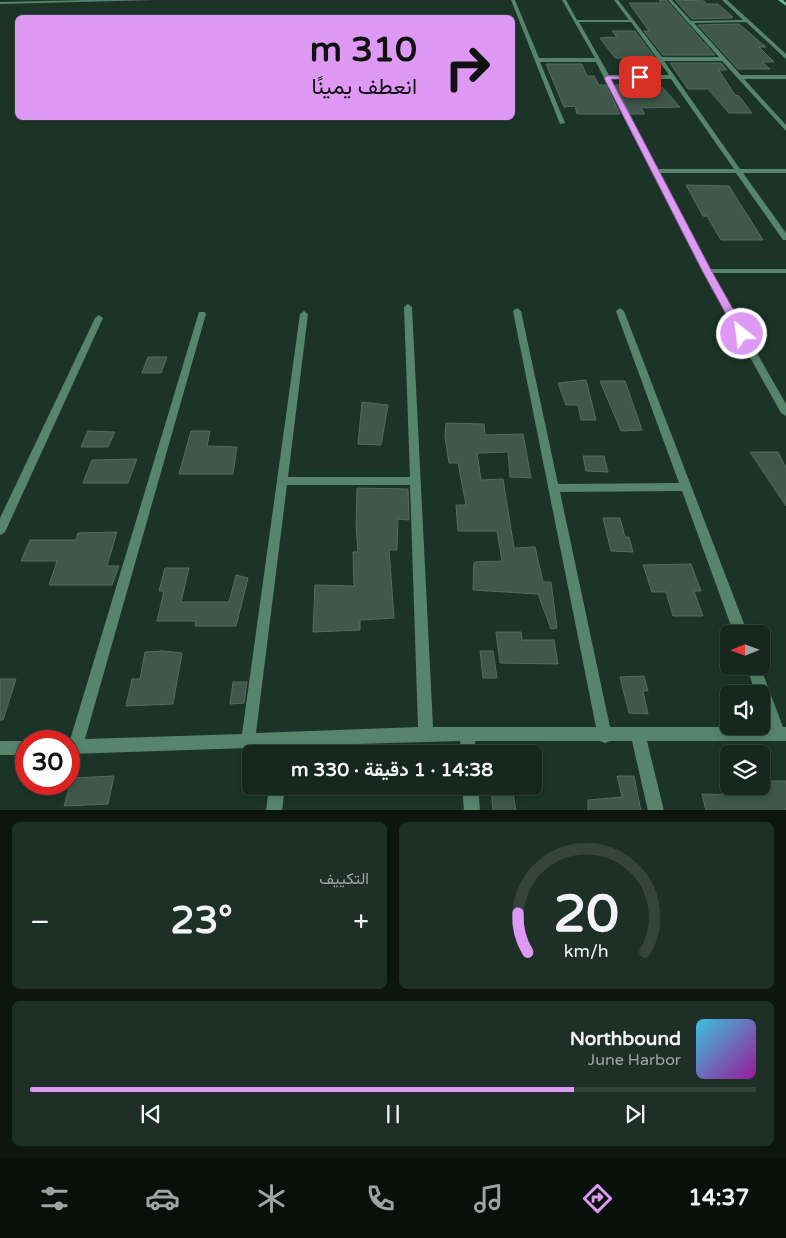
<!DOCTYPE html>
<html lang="ar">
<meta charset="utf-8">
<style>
body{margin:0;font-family:"Varela Round",Vazirmatn,sans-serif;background:#1e2f27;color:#f1f3f6;direction:rtl;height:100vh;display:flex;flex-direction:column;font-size:19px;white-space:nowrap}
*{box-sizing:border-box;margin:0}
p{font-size:16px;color:#9da5a4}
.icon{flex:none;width:28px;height:28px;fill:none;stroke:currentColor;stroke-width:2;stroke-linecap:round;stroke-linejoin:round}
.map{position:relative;height:810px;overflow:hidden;direction:ltr}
.details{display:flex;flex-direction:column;gap:12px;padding:12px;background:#0c1510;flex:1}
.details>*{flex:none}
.hud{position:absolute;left:15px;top:15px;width:500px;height:105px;border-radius:8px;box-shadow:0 2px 8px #0003,0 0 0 1px #34443c;direction:rtl;background:#dd99f3;color:#111;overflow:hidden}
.needle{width:32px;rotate:269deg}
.controls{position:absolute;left:720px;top:625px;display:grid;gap:10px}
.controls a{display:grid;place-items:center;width:50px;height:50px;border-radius:8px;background:#15271e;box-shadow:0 2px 8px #0003,0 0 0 1px #34443c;font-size:25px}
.speed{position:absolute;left:15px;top:730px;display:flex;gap:10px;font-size:25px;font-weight:700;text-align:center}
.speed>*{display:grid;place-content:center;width:65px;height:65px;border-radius:50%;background:#15271e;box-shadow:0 2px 8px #0003,0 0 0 1px #34443c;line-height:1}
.speed .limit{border:8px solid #d22;background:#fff;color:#111}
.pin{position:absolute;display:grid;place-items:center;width:42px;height:42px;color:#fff;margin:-21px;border-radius:10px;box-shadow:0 2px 8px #0006}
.me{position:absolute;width:55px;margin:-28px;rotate:331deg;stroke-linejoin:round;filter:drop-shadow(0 0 4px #0008)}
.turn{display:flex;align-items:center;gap:18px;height:105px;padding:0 15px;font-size:22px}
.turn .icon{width:65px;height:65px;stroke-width:2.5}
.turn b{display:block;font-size:35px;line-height:42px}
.big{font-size:38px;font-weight:700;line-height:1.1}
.details .tile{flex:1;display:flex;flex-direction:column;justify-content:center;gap:8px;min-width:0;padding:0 18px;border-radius:8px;background:#1e2f27}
.details .dial{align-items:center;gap:0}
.dial svg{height:130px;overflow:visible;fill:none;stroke:#34443c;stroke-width:7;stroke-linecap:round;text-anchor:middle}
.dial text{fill:#f1f3f6;stroke:none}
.song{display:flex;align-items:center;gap:15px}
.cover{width:60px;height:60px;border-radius:8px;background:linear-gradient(135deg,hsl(190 70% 55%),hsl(300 70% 35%))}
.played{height:5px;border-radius:2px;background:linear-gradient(90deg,#dd99f3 75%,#34443c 75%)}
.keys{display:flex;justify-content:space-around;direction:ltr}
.heat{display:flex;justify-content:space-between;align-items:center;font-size:28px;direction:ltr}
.details .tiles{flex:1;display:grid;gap:12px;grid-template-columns:1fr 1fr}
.tile:last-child{grid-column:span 2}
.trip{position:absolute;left:242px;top:745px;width:300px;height:50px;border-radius:8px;background:#15271e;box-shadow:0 2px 8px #0003,0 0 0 1px #34443c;font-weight:700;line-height:50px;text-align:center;direction:rtl}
.dock{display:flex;height:80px;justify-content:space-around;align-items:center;background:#08100c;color:#9da5a4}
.dock .icon{width:35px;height:35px}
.dock .current{color:#dd99f3}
.dock b{font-size:22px;color:#f1f3f6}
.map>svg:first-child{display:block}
</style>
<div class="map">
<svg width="786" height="811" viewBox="0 0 786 811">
<rect width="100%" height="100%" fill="#1c3428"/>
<!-- building -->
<g fill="#3f584b" stroke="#536c5e">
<path d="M659 0H666L715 55H663L644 31H649L629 3H661Z"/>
<path d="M675 0 704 1 707 4H718L733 17H730L732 18 692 19Z"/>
<path d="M739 24 766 47H759L774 62H762L770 69H738L698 25Z"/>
<path d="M612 31H635L655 58H615L600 38 617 37Z"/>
<path d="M670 63H721L727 70H719L735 95 739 96 752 113H729L708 89H688Z"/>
<path d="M546 64H582L587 76H594L599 85H606L620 114H577L575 106 564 107Z"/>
<path d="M641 84 643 87H662L680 107 641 108 645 114H630L615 85Z"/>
<path d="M686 185 729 186 763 240H721L707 216H703Z"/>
<path d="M148 357H167L161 373H142Z"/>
<path d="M586 380 596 420H581L578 405H566L558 383Z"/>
<path d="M600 381H625L642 430 621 431Z"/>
<path d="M362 402 388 405 381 445 358 444Z"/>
<path d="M446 423 484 424 485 435 523 434 531 478 510 477 508 452 477 453 481 480 503 479 514 548 535 547 543 582H551L557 628 551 629 538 594 473 590 474 562 502 561 497 531H458L456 505H466L458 463H449L445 437Z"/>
<path d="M88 431 115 432 108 447H81Z"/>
<path d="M191 431H210L207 446 237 447 233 474H179Z"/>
<path d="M750 452H778L786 468V506Z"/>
<path d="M583 456H604L608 472 586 471Z"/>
<path d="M137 459 128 483H83L92 460Z"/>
<path d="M357 488 408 489 409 520 398 519 397 550H389L394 618 360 620V630L313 632 315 585 354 586 353 552H358L356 525Z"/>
<path d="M603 518H620L625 537H629L633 552 611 551Z"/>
<path d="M117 532 107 566H119L112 585H49L57 561H21L30 540H76L78 533Z"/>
<path d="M691 564 701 591H694L703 616H673L666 592H652L643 565Z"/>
<path d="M165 568H189L181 602H229L236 575 248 578 236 626H195L196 621H157L164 591H159Z"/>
<path d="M496 632H521L522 640H554L558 664 500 663Z"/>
<path d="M163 651 182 653 173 704 126 706 132 679H140L145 652Z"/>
<path d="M480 651H493L497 678H483Z"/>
<path d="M644 676 648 691H643L648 714 629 713 620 677Z"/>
<path d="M0 679H16L3 720H0Z"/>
<path d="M233 682H247L244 703 230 704Z"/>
<path d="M114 776 108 804 64 806 72 778Z"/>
<path d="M617 776H634L641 811H588V800L622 797Z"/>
<path d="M761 781H786V811H706L702 794 750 795 747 786H761Z"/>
<path d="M491 786H508L510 794H513L516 811H493Z"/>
</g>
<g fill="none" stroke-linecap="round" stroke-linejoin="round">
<!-- street -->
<g fill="#56846c" fill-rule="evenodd">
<path d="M87 0H155L0 4V2Z"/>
<path d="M511 0H515L539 58H595L562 0H566L577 20H629L614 0H618L662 57H719L668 0H672L691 21 743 20 722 0H727L786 54V59L746 22 694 23 741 75H786V79H744L786 125V131L722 61H664L740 169H786V173H743L786 233V240H783L736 173H659L709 269H786V273H711L786 404V416L781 413 702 271 596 62H540L565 123 560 124ZM579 22H631L669 75H609ZM610 79H671L734 169H657Z"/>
<path d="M408 304 412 307 433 727H596L513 311 517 308 521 311 558 484 679 483 616 311 620 308 624 311 748 634H734L682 491 560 492 610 727H768L761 708V694H756L746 666H760L783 727H786V741H647L664 811H648L632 741H610L605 743 600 741H475V754H461L460 741 289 746 288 754H274L275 747 69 754V741H65L70 740 199 312H205L206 314 85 739 242 734 300 314 304 311 308 314 288 477H410L404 307ZM287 485H410L418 727 256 733Z"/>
<path d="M99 315 103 318 6 530 4 533 0 535V518L95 318Z"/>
<path d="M0 741H27L26 755H0Z"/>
<path d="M269 786H285L282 811H266Z"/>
<path d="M462 786H478L480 811H464Z"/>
</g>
<!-- secondary -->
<path fill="#68b48e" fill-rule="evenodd" d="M778 0H783L786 3V6Z"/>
</g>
<!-- route -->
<path fill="#dd99f3" stroke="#90639e" d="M607 76H640L644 77 640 79H611L711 270 747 334 745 336H738L737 334 702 270 604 78Z"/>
</svg>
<div class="controls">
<a><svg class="needle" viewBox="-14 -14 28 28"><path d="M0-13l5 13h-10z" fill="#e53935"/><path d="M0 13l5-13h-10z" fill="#9da5a4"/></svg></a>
<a><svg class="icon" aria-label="sound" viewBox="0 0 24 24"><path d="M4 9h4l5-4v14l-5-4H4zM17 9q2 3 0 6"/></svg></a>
<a><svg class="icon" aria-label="layers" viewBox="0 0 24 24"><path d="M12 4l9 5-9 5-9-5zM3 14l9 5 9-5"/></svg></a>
</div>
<div class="speed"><div class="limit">30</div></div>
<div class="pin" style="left:640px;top:77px;background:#d93025"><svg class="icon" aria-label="arrive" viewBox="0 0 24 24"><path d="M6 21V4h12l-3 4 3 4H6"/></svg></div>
<svg class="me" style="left:742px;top:334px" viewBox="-20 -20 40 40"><circle r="17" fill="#dd99f3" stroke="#fff" stroke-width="3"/><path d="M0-11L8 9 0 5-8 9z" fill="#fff"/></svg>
<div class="trip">14:38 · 1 دقيقة · 330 m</div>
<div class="hud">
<div class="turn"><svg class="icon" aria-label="right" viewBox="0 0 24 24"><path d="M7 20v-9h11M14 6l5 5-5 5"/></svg><div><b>310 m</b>انعطف يمينًا</div></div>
</div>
</div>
<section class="details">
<div class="tiles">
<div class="tile dial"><svg viewBox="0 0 100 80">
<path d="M14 69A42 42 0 1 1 86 69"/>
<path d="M14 69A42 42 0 0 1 8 45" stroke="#dd99f3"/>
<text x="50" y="56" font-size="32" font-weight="700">20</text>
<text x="50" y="72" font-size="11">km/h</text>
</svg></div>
<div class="tile"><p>التكييف</p>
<div class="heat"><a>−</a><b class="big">23°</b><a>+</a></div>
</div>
<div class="tile">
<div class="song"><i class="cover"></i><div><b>Northbound</b><p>June Harbor</p></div></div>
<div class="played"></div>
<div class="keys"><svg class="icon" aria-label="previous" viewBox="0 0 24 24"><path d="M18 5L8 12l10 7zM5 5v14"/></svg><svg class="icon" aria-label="pause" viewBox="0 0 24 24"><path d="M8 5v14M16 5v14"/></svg><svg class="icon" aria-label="next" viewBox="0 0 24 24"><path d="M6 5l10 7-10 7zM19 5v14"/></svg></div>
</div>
</div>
</section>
<nav class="dock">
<b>14:37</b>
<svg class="icon current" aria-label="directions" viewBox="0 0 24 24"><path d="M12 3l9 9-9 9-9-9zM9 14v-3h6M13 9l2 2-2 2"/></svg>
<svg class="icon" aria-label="music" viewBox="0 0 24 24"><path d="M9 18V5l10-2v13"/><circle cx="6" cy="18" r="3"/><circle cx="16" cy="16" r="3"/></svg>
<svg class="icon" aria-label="phone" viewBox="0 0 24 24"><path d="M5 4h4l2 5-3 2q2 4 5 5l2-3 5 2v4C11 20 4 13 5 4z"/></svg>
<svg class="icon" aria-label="climate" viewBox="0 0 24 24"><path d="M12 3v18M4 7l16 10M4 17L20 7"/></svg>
<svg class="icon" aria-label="car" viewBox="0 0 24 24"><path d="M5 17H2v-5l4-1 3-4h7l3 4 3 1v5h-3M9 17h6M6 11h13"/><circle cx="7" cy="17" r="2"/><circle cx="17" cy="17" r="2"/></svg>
<svg class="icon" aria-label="filters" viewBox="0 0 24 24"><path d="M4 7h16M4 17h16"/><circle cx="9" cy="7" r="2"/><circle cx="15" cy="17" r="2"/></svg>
</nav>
